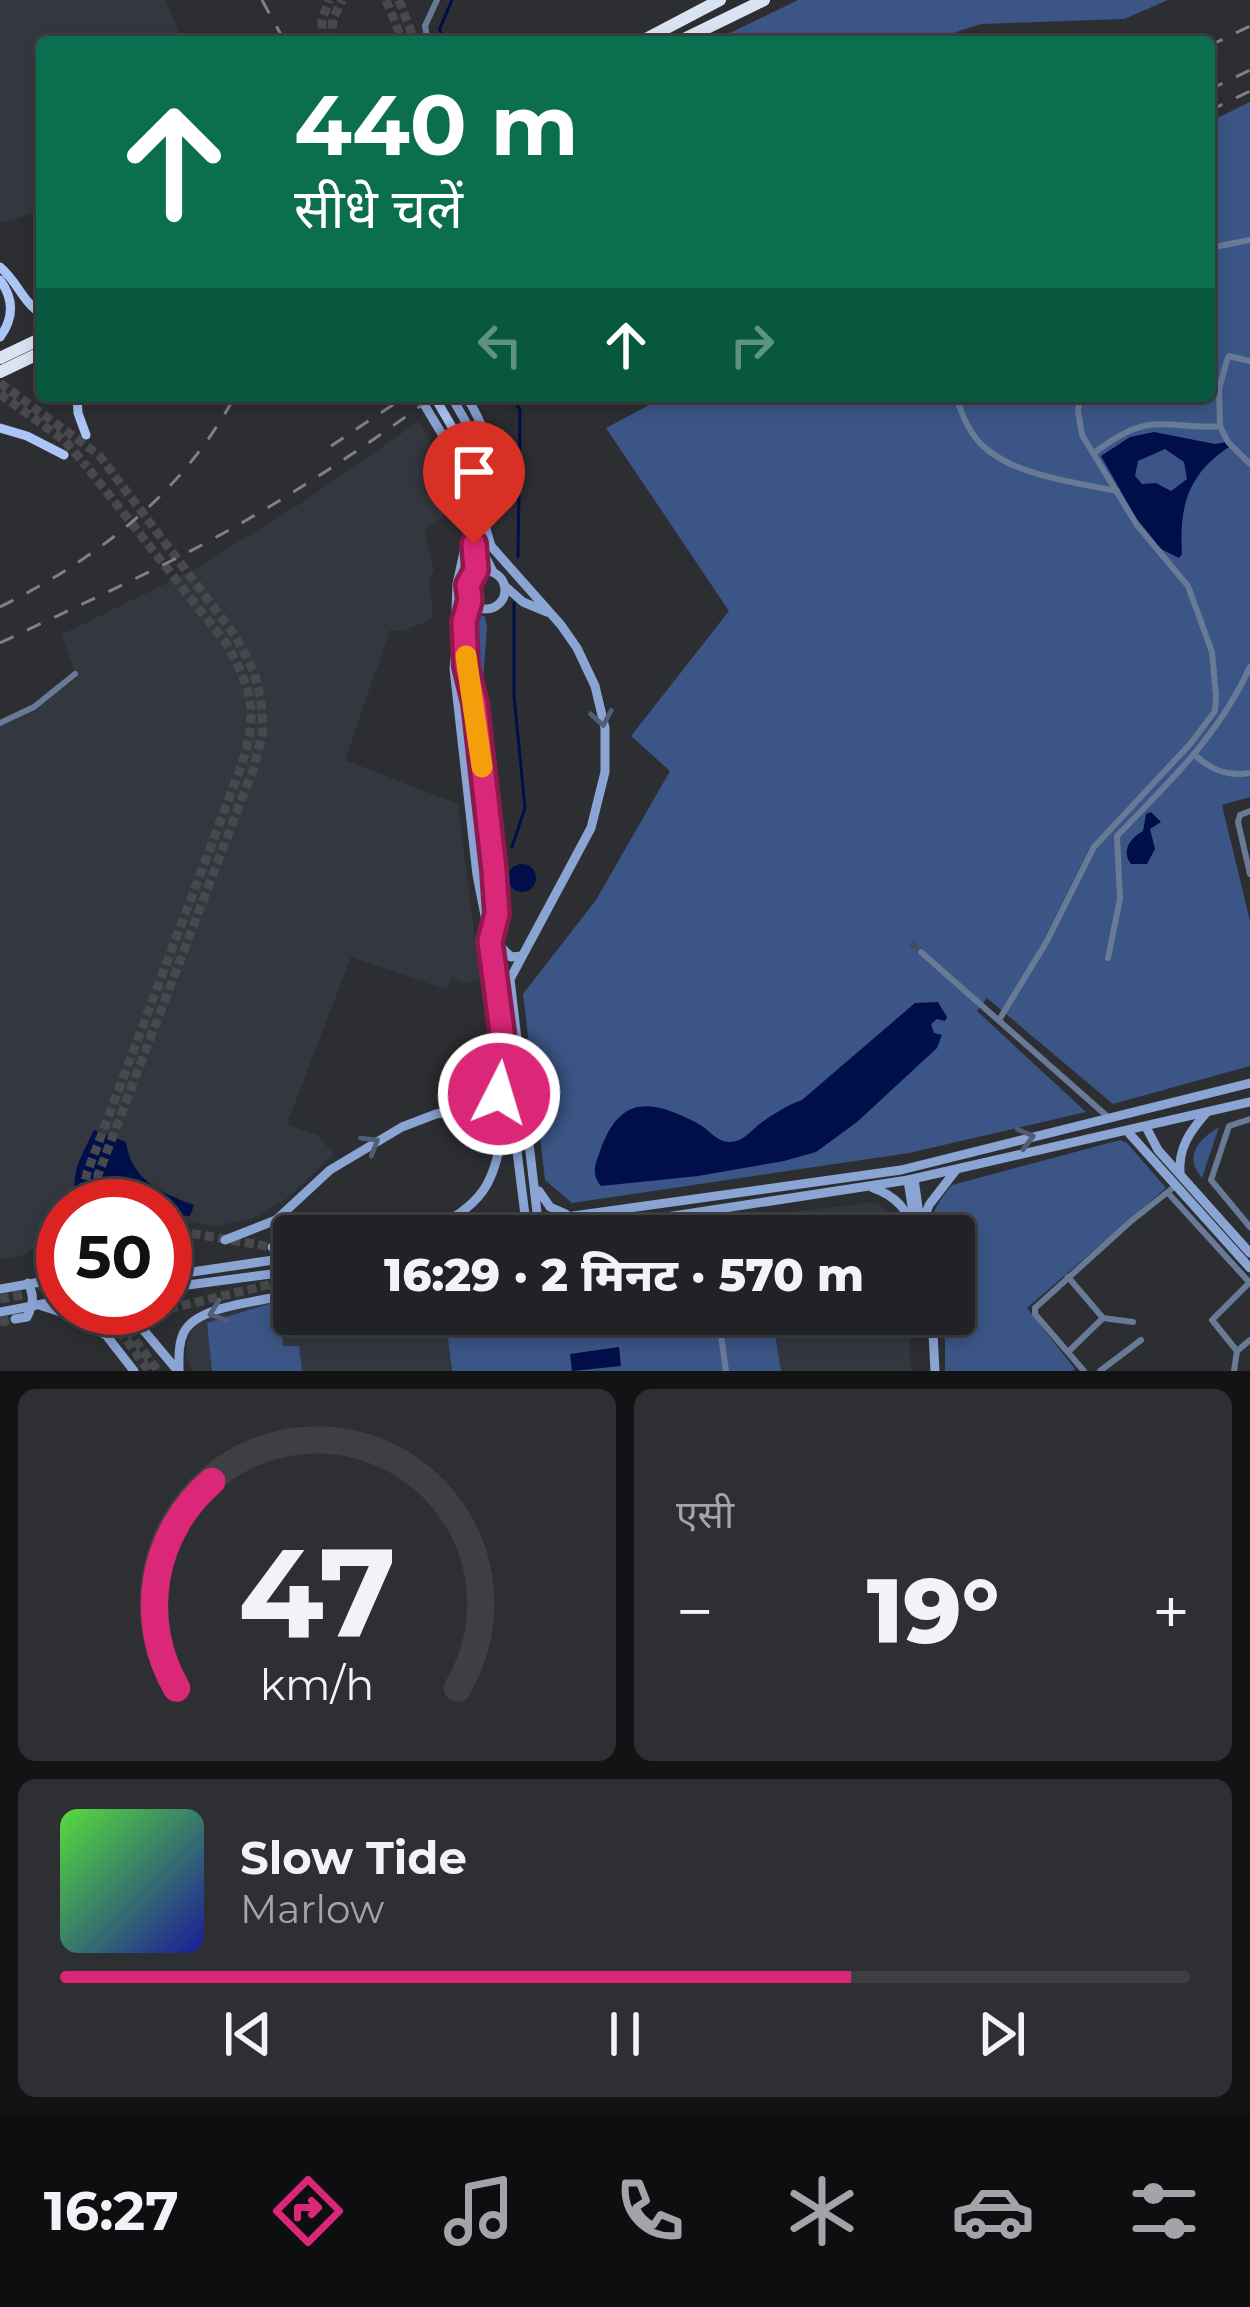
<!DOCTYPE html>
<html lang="hi">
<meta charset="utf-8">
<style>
body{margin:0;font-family:Montserrat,"Noto Sans Devanagari",sans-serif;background:#2d2f32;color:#f1f3f6;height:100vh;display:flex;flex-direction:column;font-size:45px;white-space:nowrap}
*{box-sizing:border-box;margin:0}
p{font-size:39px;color:#a2a4a7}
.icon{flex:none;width:66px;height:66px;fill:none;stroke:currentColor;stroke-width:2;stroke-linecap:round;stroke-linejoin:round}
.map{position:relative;height:1371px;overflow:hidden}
.side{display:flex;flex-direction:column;gap:18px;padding:18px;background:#121314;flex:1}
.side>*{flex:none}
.top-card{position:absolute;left:36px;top:36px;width:1179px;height:366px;border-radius:12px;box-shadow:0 6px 18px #0003,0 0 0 3px #3e3f42;background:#0b6e4f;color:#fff;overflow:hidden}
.speed{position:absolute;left:36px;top:1179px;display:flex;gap:24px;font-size:60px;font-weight:700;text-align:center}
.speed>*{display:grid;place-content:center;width:156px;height:156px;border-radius:50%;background:#212225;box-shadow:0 6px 18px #0003,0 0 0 3px #3e3f42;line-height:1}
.speed .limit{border:18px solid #d22;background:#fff;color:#111}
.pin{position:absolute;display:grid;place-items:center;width:102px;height:102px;color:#fff;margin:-123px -51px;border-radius:50% 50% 50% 0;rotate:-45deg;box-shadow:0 0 12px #0007}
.pin .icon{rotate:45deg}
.me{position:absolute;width:132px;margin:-66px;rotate:5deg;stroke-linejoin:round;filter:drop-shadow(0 0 9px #0008)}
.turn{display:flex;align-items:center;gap:42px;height:252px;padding:0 60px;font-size:54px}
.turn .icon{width:156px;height:156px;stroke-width:2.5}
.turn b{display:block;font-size:84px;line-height:102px}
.lanes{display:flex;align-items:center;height:114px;padding:0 60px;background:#0003;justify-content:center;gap:60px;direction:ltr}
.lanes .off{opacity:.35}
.big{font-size:90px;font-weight:800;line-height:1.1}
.side .card{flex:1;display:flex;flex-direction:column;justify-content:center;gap:18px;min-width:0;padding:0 42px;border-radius:18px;background:#2d2f32}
.side .dial{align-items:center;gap:0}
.dial svg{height:312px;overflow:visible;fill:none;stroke:#3e3f42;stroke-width:7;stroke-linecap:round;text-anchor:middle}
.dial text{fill:#f1f3f6;stroke:none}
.song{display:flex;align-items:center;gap:36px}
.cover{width:144px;height:144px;border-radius:18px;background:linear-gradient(135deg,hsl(110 70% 55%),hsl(240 70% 35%))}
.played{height:12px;border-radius:6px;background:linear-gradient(90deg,#db2777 70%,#3e3f42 70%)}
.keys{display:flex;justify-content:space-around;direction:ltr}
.heat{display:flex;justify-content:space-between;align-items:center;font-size:66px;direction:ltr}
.side .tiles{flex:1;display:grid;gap:18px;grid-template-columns:1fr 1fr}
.card:last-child{grid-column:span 2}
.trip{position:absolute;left:273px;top:1215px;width:702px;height:120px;border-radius:12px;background:#212225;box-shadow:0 6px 18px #0003,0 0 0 3px #3e3f42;font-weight:800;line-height:120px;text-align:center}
.tab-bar{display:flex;height:192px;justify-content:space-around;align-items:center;background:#0d0e0f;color:#a2a4a7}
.tab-bar .icon{width:84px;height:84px}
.tab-bar .selected{color:#db2777}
.tab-bar b{font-size:54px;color:#f1f3f6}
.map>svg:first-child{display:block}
</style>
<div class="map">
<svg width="1250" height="1371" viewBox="0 0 1250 1371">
<rect width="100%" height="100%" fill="#2c2e31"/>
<!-- built -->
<g fill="#33373f">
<path d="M0 0H166L183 42H42V211L0 223Z"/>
<path d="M419 421 449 475 455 509 424 530 434 570 429 577 433 619 402 631 390 630 345 760 458 804 480 980 463 983 452 977 447 990 351 957 287 1124 317 1135 334 1154 286 1199 254 1218 216 1226 165 1219V1206H63V1224L25 1255 0 1259V727L32 712 77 678 61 635 193 570 303 502Z"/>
<path d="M876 1202 893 1215 903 1236H760L757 1216Z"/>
<path d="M294 1295V1314H445L452 1371H192L187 1358 186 1346 191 1331 202 1320Z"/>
<path d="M772 1314H908L911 1371H781Z"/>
</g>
<!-- green -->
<g fill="#3b5586">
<path d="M798 0H1168L1124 19 981 24 925 42H711Z"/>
<path d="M1250 102V797L1222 805 1250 921V1066L1113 1104 987 998 977 1011 1086 1112 909 1153 572 1203 545 1180 523 994 596 900 670 771 631 736 729 611 606 428 666 396H1209V122Z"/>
<path d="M472 609 485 617 487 626 482 696C476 668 464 637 472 609Z"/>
<path d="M1219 1127 1202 1178C1183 1156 1199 1139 1219 1127Z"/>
<path d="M1120 1140 1127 1143 1166 1188 1027 1308 1075 1369 1072 1371H945V1314H954V1236H931C927 1217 940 1199 952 1185Z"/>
<path d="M757 1215 760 1236H595Z"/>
<path d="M278 1301 283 1346H299L302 1371H212L207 1323Z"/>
<path d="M445 1314H772L781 1371H452Z"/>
</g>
<!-- water -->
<g fill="#000f4a" fill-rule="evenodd">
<path d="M1154 432 1215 444 1226 442 1229 447C1188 474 1179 506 1182 554L1179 558 1161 549 1136 518 1101 456 1130 437ZM1165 449 1184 462 1187 479 1171 491 1156 483 1142 484 1135 476 1138 461Z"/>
<path d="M1151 812 1161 822 1150 829 1155 849 1147 864H1131C1121 851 1130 838 1143 831L1146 814Z"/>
<circle cx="522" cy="878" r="14"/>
<path d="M938 1002 947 1017 945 1021 937 1019 931 1024 934 1033 942 1035 937 1048 857 1122 816 1152 784 1161 698 1176 601 1186C591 1174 595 1165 600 1151 620 1095 650 1099 697 1123 709 1129 715 1141 729 1142 744 1142 750 1131 761 1123 773 1114 788 1105 802 1100L915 1003Z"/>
<path d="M94 1130 126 1142C131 1180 161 1193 194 1205L190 1216 165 1215V1206H80C66 1179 82 1155 94 1130Z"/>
<path d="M619 1347 621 1366 572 1371 570 1354Z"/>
</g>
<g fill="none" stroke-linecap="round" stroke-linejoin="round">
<!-- stream -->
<g stroke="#000f4a" stroke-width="3">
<path d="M442 42 440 28 452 0"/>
<path d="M513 396 520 410 518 557"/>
<path d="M512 847 525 808 514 696V603"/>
</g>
<!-- street-tunnel -->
<path stroke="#47494c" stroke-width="6" stroke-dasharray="6 3" stroke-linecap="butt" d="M911 943 921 952"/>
<!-- secondary-tunnel -->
<g stroke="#47494c" stroke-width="9" stroke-dasharray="9 4.5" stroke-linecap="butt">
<path d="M79 1206 87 1173 242 764C258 710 253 692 226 643L87 467"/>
<path d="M96 1206 98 1175 254 767 263 731 261 700 254 672 236 637 99 455"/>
<path d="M165 1229 272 1247"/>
<path d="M0 1299 37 1292 63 1267"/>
<path d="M103 1308 149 1371"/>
<path d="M111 1308 158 1371"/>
<path d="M142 1308 163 1310 293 1279"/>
<path d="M0 1322 15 1319"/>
</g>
<!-- primary-tunnel -->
<g stroke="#47494c" stroke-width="9" stroke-dasharray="9 4.5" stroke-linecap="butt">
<path d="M386 0 403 42"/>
<path d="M399 0 415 42"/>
<path d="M322 42V20L329 0"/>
<path d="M331 42 333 19 342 0"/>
<path d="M0 383 99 455"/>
<path d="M0 394 65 441 87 467"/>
</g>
<!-- street -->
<g stroke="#697a97" stroke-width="6">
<path d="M428 42 425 26 437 0"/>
<path d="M1209 248 1250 240"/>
<path d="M956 396C961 413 970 434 983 446 1013 475 1077 483 1117 491"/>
<path d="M1220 426 1219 389 1227 360 1229 356 1250 361"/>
<path d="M1094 453C1110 441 1129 428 1149 425 1173 422 1196 429 1220 426L1228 442 1250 464"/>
<path d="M0 723 34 707 75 674"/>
<path d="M1195 755C1211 770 1228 777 1250 773"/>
<path d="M1250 811 1240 815 1238 822 1250 874"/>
<path d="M921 952 1108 1117"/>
<path d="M1108 958 1120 899 1117 836C1169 782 1218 737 1250 667"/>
<path d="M999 1020 1047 941 1094 847 1191 743 1215 711 1216 696 1212 652 1188 586 1137 525 1082 435 1078 411 1080 396"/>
<path d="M1250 1119 1229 1126 1211 1180 1250 1227"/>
<path d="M1168 1193 1250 1283"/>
<path d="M702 1210 706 1236"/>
<path d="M1068 1277 1103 1318 1068 1352"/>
<path d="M1249 1283 1212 1320 1237 1351 1250 1340"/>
<path d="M718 1314 726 1371"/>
<path d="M1103 1318 1133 1322"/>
<path d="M719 1325 805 1314"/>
<path d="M1084 1371 1035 1314V1308L1130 1222 1174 1187"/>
<path d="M1100 1371 1141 1340"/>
<path d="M1234 1371 1237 1351"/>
</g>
<!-- secondary -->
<g stroke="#8aa4d4" stroke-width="9">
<path d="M419 396 448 444 465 465 471 498 472 538 466 543 462 561 457 584 456 609 475 702 494 870 497 915 491 944 526 1223"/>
<path d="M451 396 467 424 481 457 486 481V529L491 546 561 625 577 648 595 686 605 728V772L591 828 510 979 538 1221"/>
<path d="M466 396C482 422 492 445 488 475"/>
<path d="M486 534 485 556 493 572"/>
<path d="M472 538 476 558 475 574"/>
<circle cx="486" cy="590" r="19"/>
<path d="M506 587 523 602 547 612"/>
<path d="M457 638 454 669 477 875 489 936"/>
<path d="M465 642 464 622 470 600"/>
<path d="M491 944 499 945 511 957 522 956"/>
<path d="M1146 1127 1158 1150 1250 1253"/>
<path d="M1127 1131 1250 1268"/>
<path d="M1180 1174C1178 1148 1190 1131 1207 1112"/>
<path d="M914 1179 922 1236"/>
<path d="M908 1180 914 1219"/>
<path d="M873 1188C897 1196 908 1211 916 1234"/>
<path d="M539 1191 550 1207 566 1214"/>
<path d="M921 1226 929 1205 956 1170"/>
<path d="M420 1236C496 1198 491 1183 509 1106"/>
<path d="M430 1236 901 1170 1250 1083"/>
<path d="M542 1236 908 1180 1250 1102"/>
<path d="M225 1240 276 1220 330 1170 402 1127 436 1114 487 1106 509 1085"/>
<path d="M272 1247 294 1250"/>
<path d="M165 1276 294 1257"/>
<path d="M293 1279 294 1278"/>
<path d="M165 1288 294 1271"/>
<path d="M0 1289 63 1278"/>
<path d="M42 1306 67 1314 106 1335 134 1371"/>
<path d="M87 1308 86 1315 98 1327"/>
<path d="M132 1308 135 1320 177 1370"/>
<path d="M0 1312 63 1300"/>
<path d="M932 1314 935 1371"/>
<path d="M15 1319 27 1317C33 1305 35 1296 28 1283"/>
<path d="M179 1371C179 1358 178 1344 184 1332 199 1303 266 1303 294 1292"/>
</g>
<!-- primary -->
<g stroke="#aac5f6" stroke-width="9">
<path d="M0 267C17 281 23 303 42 314"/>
<path d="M0 280C14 299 14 318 0 337"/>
<path d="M77 396 78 413 86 435"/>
<path d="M434 396 459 439 465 465"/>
<path d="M0 428 27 436 64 455"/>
</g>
<!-- highway -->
<g stroke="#dae3f2" stroke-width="12">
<path d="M640 42 720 0"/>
<path d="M678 42 764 0"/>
<path d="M0 358 42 338"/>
<path d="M0 372 42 352"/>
</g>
<!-- rail -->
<g stroke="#7e8082" stroke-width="3" stroke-dasharray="15 15" stroke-linecap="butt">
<path d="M262 0 285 42"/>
<path d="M1209 46 1250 26"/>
<path d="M1209 90 1250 70"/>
<path d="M1209 111 1250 91"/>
<path d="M331 446 406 396"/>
<path d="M0 607C98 558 182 494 235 396"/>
<path d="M0 643C67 611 135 580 200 546 282 502 360 451 434 396"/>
</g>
</g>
<!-- one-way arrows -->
<defs><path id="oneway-chevron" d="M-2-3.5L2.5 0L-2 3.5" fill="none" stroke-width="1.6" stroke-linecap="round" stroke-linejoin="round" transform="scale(3)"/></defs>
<g stroke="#515e75">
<use href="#oneway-chevron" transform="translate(602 718) rotate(80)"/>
<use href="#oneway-chevron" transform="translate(1026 1138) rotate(-15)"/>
<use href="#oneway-chevron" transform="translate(371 1144) rotate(-31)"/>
<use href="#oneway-chevron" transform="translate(217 1312) rotate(161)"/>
</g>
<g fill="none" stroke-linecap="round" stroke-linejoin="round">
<defs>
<path id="route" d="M474 544 476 570 468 585 470 600 464 622 466 666 475 703 494 870 497 914 490 941 509 1085 499 1094"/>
</defs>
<!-- route casing -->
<use href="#route" stroke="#8e194d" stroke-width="30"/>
<!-- route -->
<use href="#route" stroke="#db2777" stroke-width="21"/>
<!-- slow -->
<path stroke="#f59e0b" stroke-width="21" d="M466 656 482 767"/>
</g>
</svg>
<div class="speed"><div class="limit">50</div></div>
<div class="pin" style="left:474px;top:544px;background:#d93025"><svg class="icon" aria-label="arrive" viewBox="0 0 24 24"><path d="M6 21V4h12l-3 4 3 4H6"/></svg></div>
<svg class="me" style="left:499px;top:1094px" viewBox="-20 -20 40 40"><circle r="17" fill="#db2777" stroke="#fff" stroke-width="3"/><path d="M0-11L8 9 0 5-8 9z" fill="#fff"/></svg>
<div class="trip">16:29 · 2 मिनट · 570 m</div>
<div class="top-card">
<div class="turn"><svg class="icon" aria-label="ahead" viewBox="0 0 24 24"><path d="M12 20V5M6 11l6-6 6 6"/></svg><div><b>440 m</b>सीधे चलें</div></div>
<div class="lanes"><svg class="icon off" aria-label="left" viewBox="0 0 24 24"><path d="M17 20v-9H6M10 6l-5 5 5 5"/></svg><svg class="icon" aria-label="ahead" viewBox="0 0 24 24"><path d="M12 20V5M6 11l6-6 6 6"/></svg><svg class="icon off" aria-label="right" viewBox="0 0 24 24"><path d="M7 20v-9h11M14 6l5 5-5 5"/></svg></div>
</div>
</div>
<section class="side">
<div class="tiles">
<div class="card dial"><svg viewBox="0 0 100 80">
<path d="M14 69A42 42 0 1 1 86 69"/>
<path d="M14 69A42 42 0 0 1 23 16" stroke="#db2777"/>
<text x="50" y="56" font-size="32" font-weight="700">47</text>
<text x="50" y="72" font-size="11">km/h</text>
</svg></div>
<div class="card"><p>एसी</p>
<div class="heat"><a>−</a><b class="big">19°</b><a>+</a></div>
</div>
<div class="card">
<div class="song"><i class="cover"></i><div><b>Slow Tide</b><p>Marlow</p></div></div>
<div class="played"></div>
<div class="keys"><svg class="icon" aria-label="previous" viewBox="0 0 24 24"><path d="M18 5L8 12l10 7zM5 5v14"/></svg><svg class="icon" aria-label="pause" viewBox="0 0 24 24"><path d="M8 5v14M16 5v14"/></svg><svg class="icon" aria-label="next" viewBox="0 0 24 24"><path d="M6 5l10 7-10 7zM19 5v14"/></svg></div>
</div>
</div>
</section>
<nav class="tab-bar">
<b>16:27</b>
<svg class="icon selected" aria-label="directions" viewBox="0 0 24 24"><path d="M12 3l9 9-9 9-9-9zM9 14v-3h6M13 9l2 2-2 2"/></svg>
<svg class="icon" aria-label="music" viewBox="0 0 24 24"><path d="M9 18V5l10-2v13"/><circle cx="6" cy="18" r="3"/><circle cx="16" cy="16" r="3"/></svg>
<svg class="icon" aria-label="phone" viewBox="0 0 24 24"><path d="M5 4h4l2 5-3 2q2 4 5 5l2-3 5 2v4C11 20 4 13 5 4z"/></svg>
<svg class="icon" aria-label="climate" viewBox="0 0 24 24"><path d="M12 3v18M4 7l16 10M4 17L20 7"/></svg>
<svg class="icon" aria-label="car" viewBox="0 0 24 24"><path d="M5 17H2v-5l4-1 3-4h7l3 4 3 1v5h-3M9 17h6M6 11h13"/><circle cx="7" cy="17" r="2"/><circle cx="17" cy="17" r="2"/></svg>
<svg class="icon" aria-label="filters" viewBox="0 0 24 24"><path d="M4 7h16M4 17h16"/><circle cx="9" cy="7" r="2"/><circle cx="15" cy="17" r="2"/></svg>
</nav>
